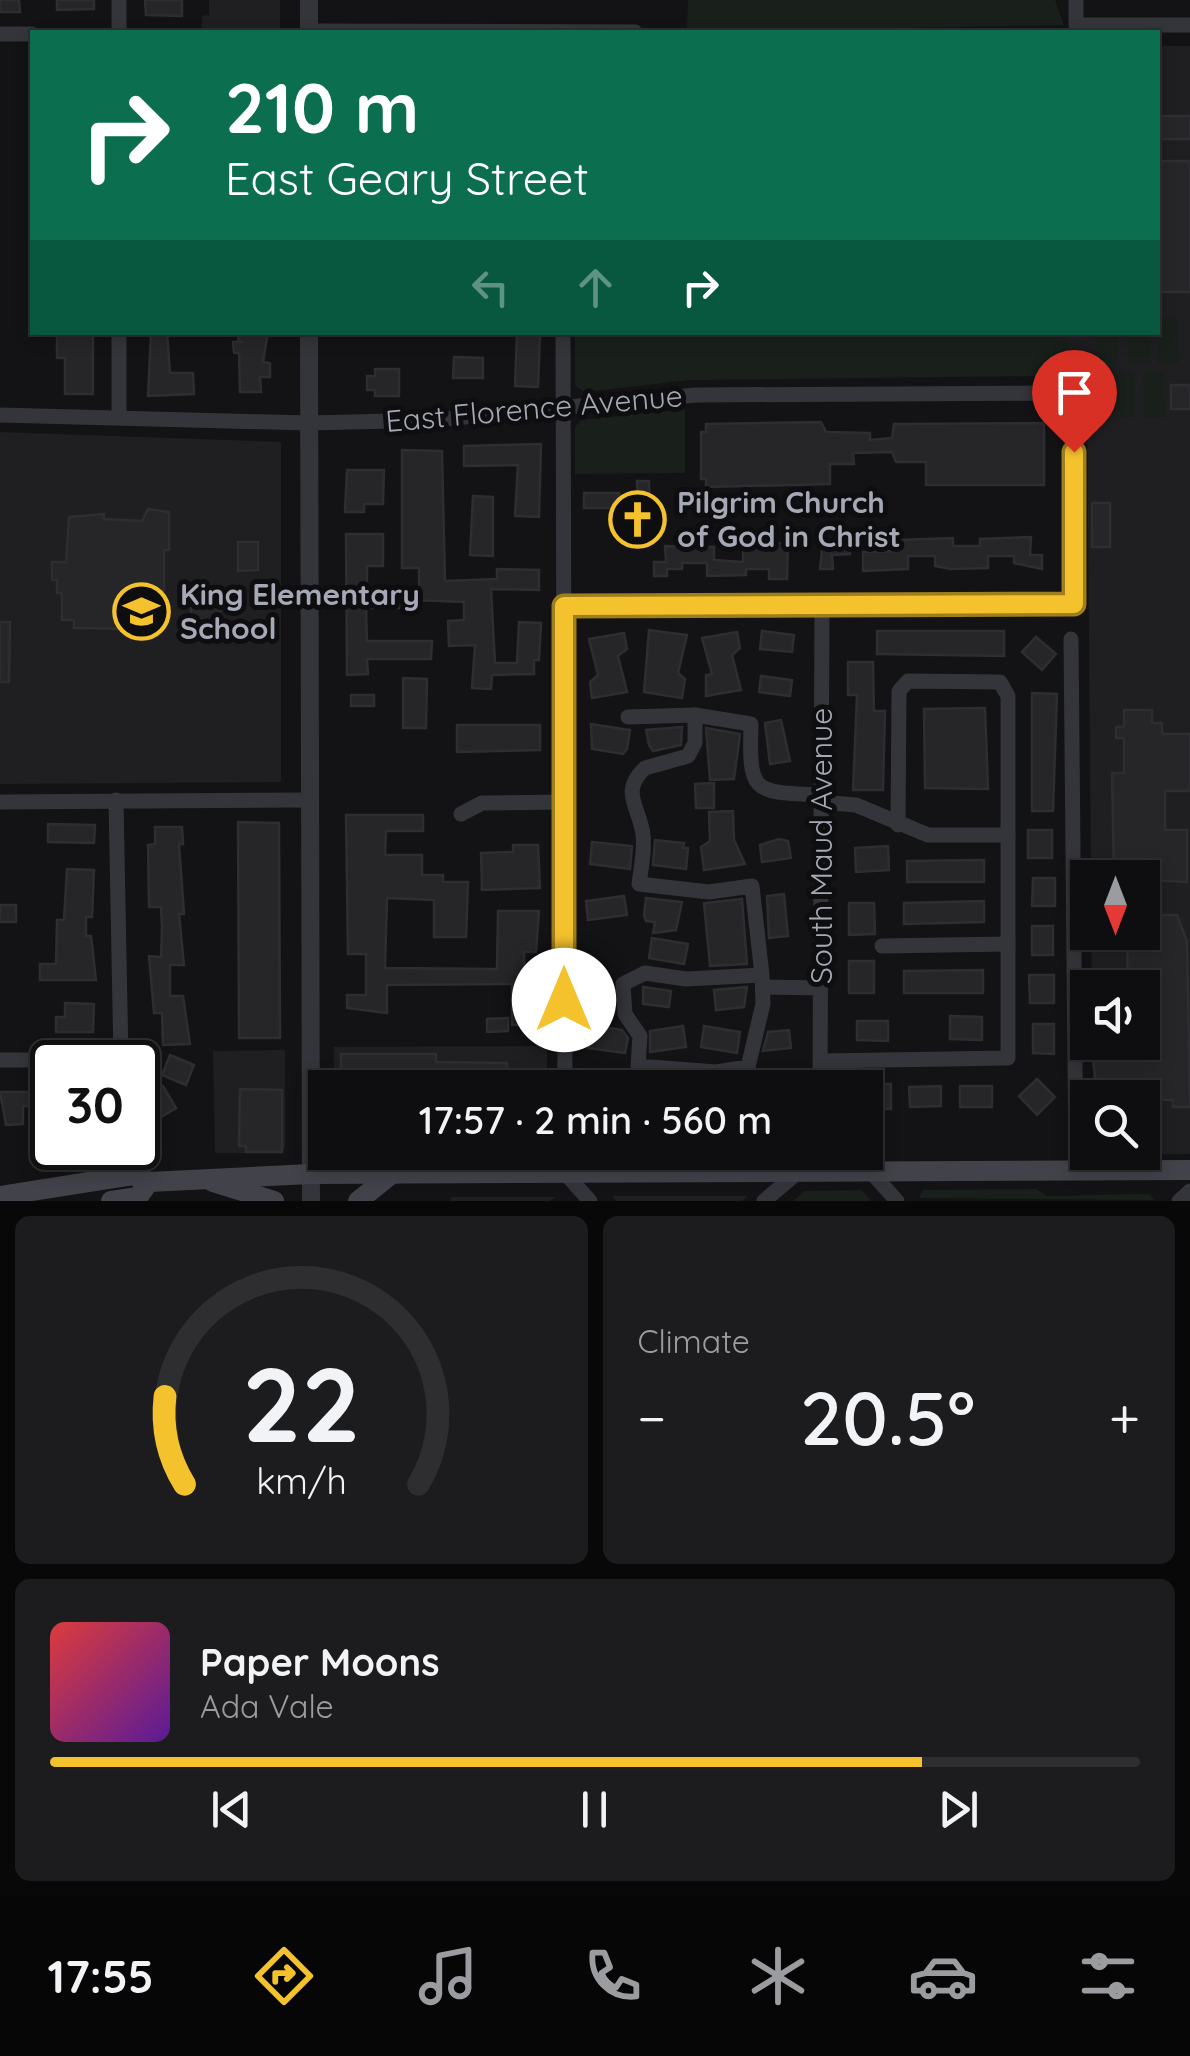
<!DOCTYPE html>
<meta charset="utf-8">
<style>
body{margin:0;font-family:Quicksand,sans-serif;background:#1c1c1e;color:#f1f3f6;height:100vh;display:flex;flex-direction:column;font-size:38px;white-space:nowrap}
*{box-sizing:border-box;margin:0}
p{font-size:32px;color:#9b9c9f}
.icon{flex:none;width:55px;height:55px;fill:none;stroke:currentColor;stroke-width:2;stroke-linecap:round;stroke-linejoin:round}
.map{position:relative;height:1201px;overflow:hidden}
.drawer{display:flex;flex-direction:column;gap:15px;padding:15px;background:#080809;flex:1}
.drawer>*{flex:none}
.guide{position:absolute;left:30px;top:30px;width:1130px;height:305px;border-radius:0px;box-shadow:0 5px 15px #0003,0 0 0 2px #2e2e30;background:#0b6e4f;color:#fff;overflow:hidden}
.needle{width:65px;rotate:180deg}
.fabs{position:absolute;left:1070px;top:860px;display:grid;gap:20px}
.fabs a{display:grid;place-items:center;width:90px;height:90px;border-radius:0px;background:#0e0e10;box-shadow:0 5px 15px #0003,0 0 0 2px #2e2e30;font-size:50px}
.speed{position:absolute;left:30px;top:1040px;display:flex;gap:20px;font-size:50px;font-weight:700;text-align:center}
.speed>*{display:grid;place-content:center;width:130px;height:130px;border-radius:50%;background:#0e0e10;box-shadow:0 5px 15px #0003,0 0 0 2px #2e2e30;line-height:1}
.speed .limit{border:5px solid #111;border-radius:15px;background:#fff;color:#111}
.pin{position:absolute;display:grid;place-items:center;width:85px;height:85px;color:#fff;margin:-102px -42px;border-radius:50% 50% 50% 0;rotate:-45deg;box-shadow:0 0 10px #0007}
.pin .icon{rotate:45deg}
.me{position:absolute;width:110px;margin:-55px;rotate:0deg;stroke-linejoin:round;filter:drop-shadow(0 0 8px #0008)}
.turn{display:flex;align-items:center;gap:35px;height:210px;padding:0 30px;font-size:45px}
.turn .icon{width:130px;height:130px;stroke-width:2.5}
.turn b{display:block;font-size:70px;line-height:85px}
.lanes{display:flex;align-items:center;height:95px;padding:0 30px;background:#0003;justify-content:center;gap:50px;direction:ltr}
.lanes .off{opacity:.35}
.big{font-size:75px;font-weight:600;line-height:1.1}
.drawer .card{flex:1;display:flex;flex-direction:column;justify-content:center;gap:15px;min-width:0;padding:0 35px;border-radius:15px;background:#1c1c1e}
.drawer .dial{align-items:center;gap:0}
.dial svg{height:260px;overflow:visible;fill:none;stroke:#2e2e30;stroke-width:7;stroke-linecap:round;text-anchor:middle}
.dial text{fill:#f1f3f6;stroke:none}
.song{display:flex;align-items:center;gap:30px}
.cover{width:120px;height:120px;border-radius:15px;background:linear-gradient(135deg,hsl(0 70% 55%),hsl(270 70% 35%))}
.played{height:10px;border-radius:5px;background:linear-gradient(90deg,#f3c22d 80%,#2e2e30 80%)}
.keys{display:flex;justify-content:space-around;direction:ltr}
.heat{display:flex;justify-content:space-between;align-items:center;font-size:55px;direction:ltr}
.drawer .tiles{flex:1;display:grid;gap:15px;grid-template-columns:1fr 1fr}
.card:last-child{grid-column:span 2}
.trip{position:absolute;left:308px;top:1070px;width:575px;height:100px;border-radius:0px;background:#0e0e10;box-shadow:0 5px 15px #0003,0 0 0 2px #2e2e30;font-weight:600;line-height:100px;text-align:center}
.tabs{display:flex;height:160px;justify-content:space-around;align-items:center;background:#060606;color:#9b9c9f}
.tabs .icon{width:70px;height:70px}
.tabs .on{color:#f3c22d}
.tabs b{font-size:45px;color:#f1f3f6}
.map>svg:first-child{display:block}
</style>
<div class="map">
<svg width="1190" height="1201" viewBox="0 0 1190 1201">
<rect width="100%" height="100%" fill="#131315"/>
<!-- built -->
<g fill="#1f1f22">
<path d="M209 0H280V32H202V16L209 15Z"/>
<path d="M1158 46H1190V1154L1093 1155 1142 1152V1098L1093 1097V1043L1142 1042V988L1092 987 1091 933 1142 932V878L1091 877 1087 410 1082 393 1069 380V333L1158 332Z"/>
<path d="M0 432 281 442V782L0 784Z"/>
<path d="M547 1046V1087H334V1047Z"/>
<path d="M285 1050V1148L277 1153H215L213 1051Z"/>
<path d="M612 1196H747L742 1201H616Z"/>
<path d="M451 1197H555L550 1201H450Z"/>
</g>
<!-- green -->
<g fill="#19201b">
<path d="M688 0H1055L1064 25 687 32Z"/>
<path d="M1158 317H1178L1179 363H1157Z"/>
<path d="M575 333H1069V380L1052 376 689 380 584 392 575 385Z"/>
<path d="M1096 333H1118V362L1097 363Z"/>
<path d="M1128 333H1149L1150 363H1128Z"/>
<path d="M1134 371V418H1113L1112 372Z"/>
<path d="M1143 372H1164L1165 418H1144Z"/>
<path d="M685 409V473L575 474V427L581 420Z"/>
<path d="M1036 1189 1047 1196 1150 1194 1154 1200 919 1198 923 1190Z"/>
<path d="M862 1190 871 1201H793L805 1191Z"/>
</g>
<!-- building -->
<g fill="#262629" stroke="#2e2d31" stroke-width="2.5">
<path d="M0 0H19L20 12H0Z"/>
<path d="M57 0H94V9L57 10Z"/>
<path d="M145 0H182V16L146 15Z"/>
<rect x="1158" y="116" width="32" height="23"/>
<rect x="1158" y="161" width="32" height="131"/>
<path d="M57 332H93V394H65V358H57Z"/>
<path d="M151 332H167L170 373H193L194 394 148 396Z"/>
<path d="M239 332H268L263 362 270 363V377H260L261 392H240L239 353H234L233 342H243L238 341Z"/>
<path d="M517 333 540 335 538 387 515 386Z"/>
<path d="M454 357 483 358V378H453Z"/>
<path d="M375 369H399V396H375V390H367V376H375Z"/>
<rect x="1171" y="385" width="19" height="24"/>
<path d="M821 422 826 432 870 433V440L892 438 894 424 1044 423V485H926V462H896L892 452 853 453 854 464H830V484L706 487V479H701V432H706V424Z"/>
<path d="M541 444 539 517 515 516 518 465 464 466V446Z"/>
<path d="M402 450 442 451 445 581 497 579V569L539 570V590L491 589 495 663H517L519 622 541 623 539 660H534V674L492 675 491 689 472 688 475 645 449 646 448 621 464 620V602L412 600V608H366L367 641H432L431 659H367L368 674 347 675 346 534H383V566H367V590H419V568H402Z"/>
<path d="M347 470H384L383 504H364V512H345Z"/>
<path d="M637 481H649L650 509H638Z"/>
<rect x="584" y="493" width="35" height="15"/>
<path d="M473 496 493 497V556L470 555Z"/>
<rect x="1092" y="503" width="18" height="44"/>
<path d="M148 509 169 512V550H164V591H158V619L128 629 74 628V620H62V593H57V580H52V562H66L69 517 104 514V519L142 521Z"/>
<path d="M1031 537 1030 555H1042V569L1014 563V556H988V568L950 569 935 566V556H908V569L863 571V552L899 551V540L953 538V546H980V539Z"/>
<path d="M849 540 850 554 832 555 833 569H820L823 541Z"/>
<path d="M238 542H258V570L238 571Z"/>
<path d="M788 543 787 579H769V569H746V575L707 576V563H682V569H667V576H654V562H666L665 546 714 547V560L743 562V545Z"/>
<path d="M220 595V623H191V596Z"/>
<path d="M0 622H10L9 682H0Z"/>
<path d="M649 630 687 635 678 673 685 679 682 698 644 692Z"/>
<path d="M762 631 794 635 792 652 760 649Z"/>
<path d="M877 631H1004V656L877 654Z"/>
<path d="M737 632 740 648 732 655 741 690 706 696V675L712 674 702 638Z"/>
<path d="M624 633 627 649 618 656 627 692 592 698 590 682 598 675 589 639Z"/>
<path d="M1036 637 1056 654 1042 670 1022 652Z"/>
<path d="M848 662H873L874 711H885L883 790H853L857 695H848Z"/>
<path d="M761 676 792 680 790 696 759 692Z"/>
<path d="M403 678 427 679 426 728H403Z"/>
<path d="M1032 693 1057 694 1053 811H1032Z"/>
<rect x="351" y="695" width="23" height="11"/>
<path d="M985 708 988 789 925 788 924 709Z"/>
<path d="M1124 710H1152V723H1162V734H1190V791H1165V830H1187V882L1114 878 1112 773H1124V738H1116V727H1124Z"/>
<path d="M781 720 790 761 770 764 765 723Z"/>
<path d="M591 724 630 730 627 749 623 754 592 749Z"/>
<path d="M457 725H540V750L457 752Z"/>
<path d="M682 727 681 745 653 751 649 745 646 730Z"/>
<path d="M706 728 740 734 734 779 710 780Z"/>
<path d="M714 783V808H696L695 784Z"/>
<path d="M733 811 734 840 745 864 704 870 701 847 710 841 709 812Z"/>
<path d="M346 815H423V831H386L385 855H422V875H443V882H468L466 937H434V900L387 898 385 968 497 969 498 911H539L536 952H524L525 995H538V1019L522 1018V1025H512V984L387 985V1013L347 1008V995H366V954H348Z"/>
<path d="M238 822 279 823 280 1038H239Z"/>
<path d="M48 824 95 825 94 843 48 842Z"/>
<path d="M155 827H182L183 844H179L184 914H179L184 965H170V996H183L190 1044 163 1045 162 1013H154L149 956 161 957 162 928 161 907H149L148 845 155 844Z"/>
<rect x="1028" y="830" width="24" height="28"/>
<path d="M779 839 788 841 791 858 762 862 760 845Z"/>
<path d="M655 840 684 843 683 848H688L686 869 653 865Z"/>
<path d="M592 842 632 846 630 869 590 864Z"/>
<path d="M513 845H538L540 888 482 890 481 853 513 852Z"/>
<path d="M888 846 889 870 856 872 855 848Z"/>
<path d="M984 860V882H907V861Z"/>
<path d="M67 869 94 870 92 917H86V936H91L96 980H40V964H56L57 920H64Z"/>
<path d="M1033 878H1055V906H1032Z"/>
<path d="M784 894 788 936 769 938 767 896Z"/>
<path d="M624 896 627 915 588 920 586 901Z"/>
<path d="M646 898 682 902 676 930 653 933 655 922 646 921 644 915Z"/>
<path d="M742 899 747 964 710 966 704 903Z"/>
<path d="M984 901V922L904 924V903Z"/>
<path d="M849 903H874L875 934 849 935Z"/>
<rect x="0" y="905" width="16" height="17"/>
<path d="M1142 915H1177L1187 941 1190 1107H1173V1100L1098 1098 1093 1061 1127 1058V1042H1142V988H1128L1127 932H1142Z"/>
<rect x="1032" y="926" width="21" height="29"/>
<path d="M652 938 688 944 684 964 649 958Z"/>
<rect x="849" y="961" width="25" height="32"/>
<path d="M983 970V993H904V971Z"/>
<path d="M1029 975H1054V1003H1030Z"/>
<path d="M643 987 671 991 669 1007 643 1004Z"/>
<path d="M747 987 744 1007 716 1010 714 990Z"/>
<path d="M65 1003 94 1004 93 1032H56V1017H65Z"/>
<path d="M950 1016 982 1017V1040L950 1039Z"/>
<path d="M508 1018V1031L487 1032V1019Z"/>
<path d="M857 1021H888V1041L857 1040Z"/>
<path d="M1033 1024H1054V1054L1033 1053Z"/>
<path d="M591 1025 622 1030 628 1038 625 1053 588 1048Z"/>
<path d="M683 1026 686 1047 650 1052V1031Z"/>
<path d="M704 1026 740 1032 737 1053 701 1047Z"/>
<path d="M789 1030 791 1048 763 1051 768 1032Z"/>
<path d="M341 1054H436V1062L507 1063 508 1088H410V1082L341 1084Z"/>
<path d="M170 1055 194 1065 186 1085 162 1075Z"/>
<path d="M627 1077 628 1088H596V1082Z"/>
<path d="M1037 1079 1055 1097 1037 1115 1019 1096Z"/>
<rect x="865" y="1084" width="26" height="25"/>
<path d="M163 1086 176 1108 156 1120 143 1098Z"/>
<path d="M941 1086V1106L910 1107 909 1087Z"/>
<rect x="960" y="1086" width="32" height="21"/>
<path d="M240 1089 282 1090V1152H246V1146H239Z"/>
<path d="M0 1092H52V1106H23V1124L6 1125Z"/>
</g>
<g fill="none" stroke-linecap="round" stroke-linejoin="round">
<!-- minor -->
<g stroke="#34353a" stroke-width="15">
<path d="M119 0V32"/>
<path d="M1076 0V25H1190"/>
<path d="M309 31 635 32"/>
<path d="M0 34H32"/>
<path d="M563 332 565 1088"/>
<path d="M0 415 309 423 433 420 696 395 1050 393 1068 398 1073 405V604L564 606"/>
<path d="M119 415V332"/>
<path d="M1071 639 1076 1170"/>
<path d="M695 715V743L688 756 645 768C619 792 640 807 643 835 645 851 641 868 639 884L709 892 752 886 762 975 686 979 645 973 623 984 625 1014 640 1036 638 1066 716 1072 748 1067 763 1004 762 975"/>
<path d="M628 717 695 715 751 724C749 794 752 792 821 795"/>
<path d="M0 802 310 800"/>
<path d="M821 802 856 805 928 835H1008"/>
<path d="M461 814 482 803 564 802"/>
<path d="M882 946 1008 944"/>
<path d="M764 987 821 988"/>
<path d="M0 1060H121L116 800"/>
<path d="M821 1061 1008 1058V696L1000 682 908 681 899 691 898 825"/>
<path d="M820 1088 822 604"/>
<path d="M565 1152V1173L590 1201"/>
<path d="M871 1172 897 1201"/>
<path d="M820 1173V1152"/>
<path d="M764 1201 797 1173"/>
<path d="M1179 1201 1190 1191"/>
</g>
<!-- tertiary -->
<g stroke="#34353a" stroke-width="18">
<path d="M309 0V32"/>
<path d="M309 332 311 1201"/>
</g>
<!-- secondary -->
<g stroke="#42434a" stroke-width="20">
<path d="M213 1182 274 1201"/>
<path d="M0 1196 133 1175 149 1182 311 1174 1190 1170"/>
<path d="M111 1201 138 1197 149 1182"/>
<path d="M358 1201 393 1173"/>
</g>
</g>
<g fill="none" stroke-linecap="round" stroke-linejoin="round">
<defs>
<path id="route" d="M564 1000V606L1074 604V452"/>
</defs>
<!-- route casing -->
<use href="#route" stroke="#9e7e1d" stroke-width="25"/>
<!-- route -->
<use href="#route" stroke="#f3c22d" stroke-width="18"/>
</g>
<!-- icons -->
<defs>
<symbol id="church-ring" viewBox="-11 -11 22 22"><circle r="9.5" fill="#0e0e10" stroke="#f3c22d" stroke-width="1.5"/><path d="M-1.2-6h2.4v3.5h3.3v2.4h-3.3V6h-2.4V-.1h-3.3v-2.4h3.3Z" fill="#f3c22d"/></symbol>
<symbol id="school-ring" viewBox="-11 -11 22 22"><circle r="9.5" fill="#0e0e10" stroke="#f3c22d" stroke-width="1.5"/><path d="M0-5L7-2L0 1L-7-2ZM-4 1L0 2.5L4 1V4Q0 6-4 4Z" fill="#f3c22d"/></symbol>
</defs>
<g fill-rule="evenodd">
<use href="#church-ring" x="606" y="488" width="63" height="63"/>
<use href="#school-ring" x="110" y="580" width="63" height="63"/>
</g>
<g text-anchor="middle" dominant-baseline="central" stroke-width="10" stroke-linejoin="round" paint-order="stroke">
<!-- street labels -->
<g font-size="30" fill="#a5a8b5" stroke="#0e0e10">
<text transform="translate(534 408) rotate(-5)">East Florence Avenue</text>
<text transform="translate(821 846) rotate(-90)">South Maud Avenue</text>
</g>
<!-- poi labels -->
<g font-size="30" font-weight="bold" fill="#a5a8b5" stroke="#0e0e10" text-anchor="start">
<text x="677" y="502">Pilgrim Church<tspan x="677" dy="34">of God in Christ</tspan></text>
<text x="180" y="594">King Elementary<tspan x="180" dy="34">School</tspan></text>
</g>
</g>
</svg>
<div class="fabs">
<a><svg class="needle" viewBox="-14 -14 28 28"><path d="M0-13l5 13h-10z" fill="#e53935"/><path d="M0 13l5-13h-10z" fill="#9b9c9f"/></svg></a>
<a><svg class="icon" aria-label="sound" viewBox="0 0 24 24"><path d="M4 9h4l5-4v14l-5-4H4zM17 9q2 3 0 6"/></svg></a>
<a><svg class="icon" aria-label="search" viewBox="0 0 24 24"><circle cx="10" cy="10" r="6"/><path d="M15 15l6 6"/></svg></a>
</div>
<div class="speed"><div class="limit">30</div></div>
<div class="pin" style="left:1074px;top:452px;background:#d93025"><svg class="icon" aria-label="arrive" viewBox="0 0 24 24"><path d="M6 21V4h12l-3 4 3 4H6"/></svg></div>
<svg class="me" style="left:564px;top:1000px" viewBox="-20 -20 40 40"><circle r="19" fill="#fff"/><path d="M0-13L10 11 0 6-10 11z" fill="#f3c22d"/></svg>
<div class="trip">17:57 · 2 min · 560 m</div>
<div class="guide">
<div class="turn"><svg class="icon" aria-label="right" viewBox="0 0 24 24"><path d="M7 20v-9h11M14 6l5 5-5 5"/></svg><div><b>210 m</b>East Geary Street</div></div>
<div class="lanes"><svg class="icon off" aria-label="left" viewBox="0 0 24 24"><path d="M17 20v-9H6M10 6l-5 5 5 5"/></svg><svg class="icon off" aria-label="ahead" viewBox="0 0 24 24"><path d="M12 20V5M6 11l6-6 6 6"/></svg><svg class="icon" aria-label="right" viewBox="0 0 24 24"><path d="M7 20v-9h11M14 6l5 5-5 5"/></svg></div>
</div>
</div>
<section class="drawer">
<div class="tiles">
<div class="card dial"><svg viewBox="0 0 100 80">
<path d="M14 69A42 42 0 1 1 86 69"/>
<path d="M14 69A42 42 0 0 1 8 42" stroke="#f3c22d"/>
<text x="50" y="56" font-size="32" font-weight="700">22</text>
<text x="50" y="72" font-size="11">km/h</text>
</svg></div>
<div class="card"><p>Climate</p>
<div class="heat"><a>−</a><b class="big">20.5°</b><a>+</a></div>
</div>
<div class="card">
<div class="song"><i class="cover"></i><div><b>Paper Moons</b><p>Ada Vale</p></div></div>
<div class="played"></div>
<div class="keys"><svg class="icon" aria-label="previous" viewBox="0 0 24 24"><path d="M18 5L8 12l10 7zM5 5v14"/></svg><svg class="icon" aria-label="pause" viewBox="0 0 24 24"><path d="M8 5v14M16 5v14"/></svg><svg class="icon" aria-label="next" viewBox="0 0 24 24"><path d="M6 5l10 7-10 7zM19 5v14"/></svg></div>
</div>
</div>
</section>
<nav class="tabs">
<b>17:55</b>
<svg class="icon on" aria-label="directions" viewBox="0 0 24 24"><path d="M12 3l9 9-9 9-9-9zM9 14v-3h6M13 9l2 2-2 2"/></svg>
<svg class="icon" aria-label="music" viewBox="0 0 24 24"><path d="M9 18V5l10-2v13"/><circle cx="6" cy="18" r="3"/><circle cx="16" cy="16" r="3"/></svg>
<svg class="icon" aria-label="phone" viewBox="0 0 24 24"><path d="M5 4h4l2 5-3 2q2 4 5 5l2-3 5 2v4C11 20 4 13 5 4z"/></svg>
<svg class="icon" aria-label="climate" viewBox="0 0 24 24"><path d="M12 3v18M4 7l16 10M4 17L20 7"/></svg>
<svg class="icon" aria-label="car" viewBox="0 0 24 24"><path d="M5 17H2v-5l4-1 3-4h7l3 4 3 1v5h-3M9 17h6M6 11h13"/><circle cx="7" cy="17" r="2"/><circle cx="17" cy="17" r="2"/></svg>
<svg class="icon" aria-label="filters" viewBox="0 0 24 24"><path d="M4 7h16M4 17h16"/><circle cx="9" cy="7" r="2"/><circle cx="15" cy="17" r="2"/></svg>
</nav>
